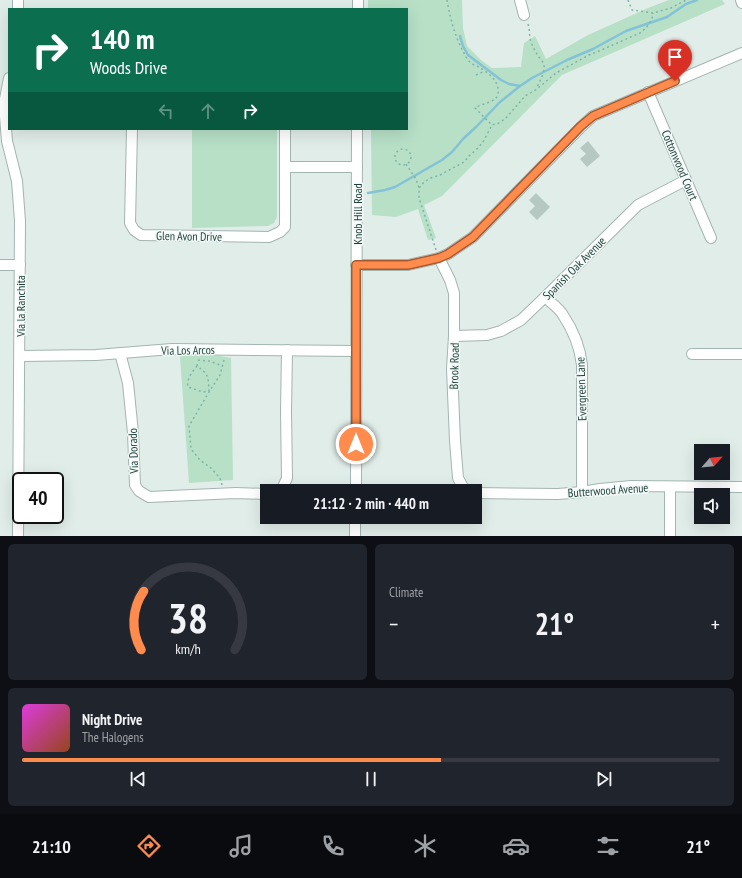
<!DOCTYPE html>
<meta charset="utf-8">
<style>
body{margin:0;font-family:"PT Sans Narrow",sans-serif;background:#20242c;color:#f1f3f6;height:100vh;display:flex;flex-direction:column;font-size:15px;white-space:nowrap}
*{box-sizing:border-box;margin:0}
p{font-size:13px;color:#9ea1a6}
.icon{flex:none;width:22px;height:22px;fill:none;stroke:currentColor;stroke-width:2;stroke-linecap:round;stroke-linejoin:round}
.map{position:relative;height:536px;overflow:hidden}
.side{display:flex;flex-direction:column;gap:8px;padding:8px;background:#0d0f14;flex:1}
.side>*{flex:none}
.hud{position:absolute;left:8px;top:8px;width:400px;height:122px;border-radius:0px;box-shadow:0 4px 16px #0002;background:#0b6e4f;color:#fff;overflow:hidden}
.needle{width:26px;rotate:63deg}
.tools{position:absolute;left:694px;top:444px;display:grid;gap:8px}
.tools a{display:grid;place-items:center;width:36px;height:36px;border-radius:0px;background:#171b24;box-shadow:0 4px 16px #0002;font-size:20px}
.speed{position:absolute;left:12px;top:472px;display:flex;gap:8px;font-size:20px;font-weight:700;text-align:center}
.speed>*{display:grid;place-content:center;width:52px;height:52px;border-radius:50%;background:#171b24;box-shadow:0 4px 16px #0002;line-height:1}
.speed .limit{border:2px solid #111;border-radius:6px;background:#fff;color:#111}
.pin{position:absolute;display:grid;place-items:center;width:34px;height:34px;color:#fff;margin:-41px -17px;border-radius:50% 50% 50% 0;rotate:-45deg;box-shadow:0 0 4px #0007}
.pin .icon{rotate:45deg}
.me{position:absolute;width:44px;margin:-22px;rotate:0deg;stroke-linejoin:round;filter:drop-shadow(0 0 3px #0008)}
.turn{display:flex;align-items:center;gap:14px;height:84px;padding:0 16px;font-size:18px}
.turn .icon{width:52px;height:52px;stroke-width:2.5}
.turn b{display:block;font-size:28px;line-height:34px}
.lanes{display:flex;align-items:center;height:38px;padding:0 16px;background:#0003;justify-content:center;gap:20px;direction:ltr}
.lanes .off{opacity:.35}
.big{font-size:30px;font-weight:700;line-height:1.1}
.side .tile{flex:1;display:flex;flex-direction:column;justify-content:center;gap:6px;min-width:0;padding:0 14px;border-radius:6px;background:#20242c}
.side .dial{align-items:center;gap:0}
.dial svg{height:104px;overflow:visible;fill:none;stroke:#363941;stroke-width:7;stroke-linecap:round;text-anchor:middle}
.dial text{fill:#f1f3f6;stroke:none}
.song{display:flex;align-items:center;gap:12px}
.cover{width:48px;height:48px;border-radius:6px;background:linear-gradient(135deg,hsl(300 70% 55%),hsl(20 70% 35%))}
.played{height:4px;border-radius:2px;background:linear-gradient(90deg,#ff8b4d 60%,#363941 60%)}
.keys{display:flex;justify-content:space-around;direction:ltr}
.heat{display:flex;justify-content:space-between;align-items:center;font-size:22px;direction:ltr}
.side .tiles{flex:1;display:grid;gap:8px;grid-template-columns:1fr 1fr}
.tile:last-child{grid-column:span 2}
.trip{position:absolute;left:260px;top:484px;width:222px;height:40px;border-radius:0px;background:#171b24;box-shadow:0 4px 16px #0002;font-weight:700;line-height:40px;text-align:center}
.tabs{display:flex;height:64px;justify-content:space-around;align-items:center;background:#090b0e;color:#9ea1a6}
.tabs .icon{width:28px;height:28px}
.tabs .selected{color:#ff8b4d}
.tabs b{font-size:18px;color:#f1f3f6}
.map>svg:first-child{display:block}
</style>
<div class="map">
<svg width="742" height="536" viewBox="0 0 742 536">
<rect width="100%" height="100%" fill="#e1ede9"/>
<!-- green -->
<g fill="#b7e0c7">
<path d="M368 0H462L463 28 467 46 481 60 492 68 521 67 524 43 535 36 546 59 588 35 648 8 669 0H722L725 4 562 75 442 196 424 205 436 238 428 240 418 209 396 217 372 215 371 129H407V9H368Z"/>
<path d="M192 129H277V217L274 223 268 226 192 228Z"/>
<path d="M215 355 231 358 233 480 189 483 180 356Z"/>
</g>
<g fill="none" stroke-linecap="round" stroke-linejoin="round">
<!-- stream -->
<g stroke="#83c2d7" stroke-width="2.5">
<path d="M460 36 463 46 468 55 501 80 509 84 520 86"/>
<path d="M368 193 385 190 395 187 442 160 452 152 463 139 477 126 500 102 520 86 532 78 567 60 593 49 626 31 667 17 686 4 697 0"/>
</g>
</g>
<!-- building -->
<g fill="#b6c8c2">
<path d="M588 141 600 156 587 167 580 159 586 154 580 148Z"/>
<path d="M536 193 550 207 537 220 529 212 535 206 529 200Z"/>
</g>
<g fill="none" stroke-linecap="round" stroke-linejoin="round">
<defs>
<g id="minor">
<path d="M18 0V9"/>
<path d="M520 0 524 15"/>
<path d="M741 0 742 3"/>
<path d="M358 9V0"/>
<path d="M9 78 5 99V116L7 141 17 181 20 221 18 536"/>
<path d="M648 92 711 238"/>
<path d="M132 129 130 223 134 230 141 235 269 237 280 232 285 227V129"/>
<path d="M285 167H357"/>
<path d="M439 258 450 280 454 293V336L452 369 455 441 458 478 464 489 466 491"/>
<path d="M0 265H20"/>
<path d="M356 265H408L439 258 448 254 473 237 581 127 593 116 742 53"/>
<path d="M545 297C551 303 559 308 563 315 573 330 580 347 582 365V492"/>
<path d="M454 336 487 335 501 331 521 320 545 297 638 205 686 180"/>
<path d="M120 353 128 383 133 433 135 485 139 491 149 497 236 493 267 494"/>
<path d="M692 354H742"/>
<path d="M20 356 96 355 172 349 356 351"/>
<path d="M670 487V536"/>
<path d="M278 491 282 489 287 478 286 412 287 350"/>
<path d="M356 491 357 129"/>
<path d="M475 493 558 494 582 492 600 489 631 486 742 487"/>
<path d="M355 536V517"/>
</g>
</defs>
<!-- minor casing -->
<use href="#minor" stroke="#a3b5b1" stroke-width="12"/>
<!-- path -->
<g stroke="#7eb4a8" stroke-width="1.5" stroke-dasharray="2 3" stroke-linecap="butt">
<path d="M447 0C450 18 455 37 464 53 465 56 467 59 469 61 470 63 474 65 477 66 487 72 500 80 498 94 496 103 482 103 475 108L492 125 499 123 506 118 525 96 537 89 556 73 589 55 599 51 640 33 646 28 652 19 653 13"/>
<path d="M628 0 632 10 653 13 671 8 686 0"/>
<path d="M528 24C530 30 529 36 531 42 533 47 535 51 537 54 539 58 543 61 544 65 545 72 540 81 537 87"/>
<path d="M476 75 485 71"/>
<circle cx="403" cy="157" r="8"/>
<path d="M406 164 416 179 419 188"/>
<path d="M436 250 419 198V188L424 182 431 178 440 175 464 162 470 155 476 150 483 142 492 125"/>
<path d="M198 360 209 361 223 366"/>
<path d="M197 366C193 371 186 379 188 387L203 392 209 391C208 376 209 375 197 366L198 361"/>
<path d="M222 485 220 478 211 468 200 460 191 449 189 426 209 392 220 375 224 360"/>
</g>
<!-- minor -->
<use href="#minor" stroke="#fff" stroke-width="10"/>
</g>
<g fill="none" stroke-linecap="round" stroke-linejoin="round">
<defs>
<path id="route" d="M356 444V265H408L439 258 448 254 473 237 581 126 593 116 675 81"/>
</defs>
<!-- route casing -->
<use href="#route" stroke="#a65a32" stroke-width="10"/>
<!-- route -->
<use href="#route" stroke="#ff8b4d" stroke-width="7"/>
</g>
<g text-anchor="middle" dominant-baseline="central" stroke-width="3" stroke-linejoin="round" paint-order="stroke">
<!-- street labels -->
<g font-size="12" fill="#1f3f3a" stroke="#f2f9f6">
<text transform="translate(680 165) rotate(67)">Cottonwood Court</text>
<text transform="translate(357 214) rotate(-90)">Knob Hill Road</text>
<text transform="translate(189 236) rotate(1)">Glen Avon Drive</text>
<text transform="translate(574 268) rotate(-45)">Spanish Oak Avenue</text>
<text transform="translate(20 306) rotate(-90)">Via la Ranchita</text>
<text transform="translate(188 350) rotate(-1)">Via Los Arcos</text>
<text transform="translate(454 366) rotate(-89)">Brook Road</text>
<text transform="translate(581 389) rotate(-92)">Evergreen Lane</text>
<text transform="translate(133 451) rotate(-92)">Via Dorado</text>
<text transform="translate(608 490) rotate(-4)">Butterwood Avenue</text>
</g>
</g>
</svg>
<div class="tools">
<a><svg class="needle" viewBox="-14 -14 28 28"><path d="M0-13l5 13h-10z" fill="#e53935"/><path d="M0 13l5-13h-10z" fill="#9ea1a6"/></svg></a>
<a><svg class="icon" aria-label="sound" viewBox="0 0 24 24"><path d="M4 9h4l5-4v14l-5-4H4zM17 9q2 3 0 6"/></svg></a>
</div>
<div class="speed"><div class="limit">40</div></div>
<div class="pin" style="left:675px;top:81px;background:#d93025"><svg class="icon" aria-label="arrive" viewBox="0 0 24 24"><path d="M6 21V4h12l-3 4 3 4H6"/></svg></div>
<svg class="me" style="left:356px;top:444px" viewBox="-20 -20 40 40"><circle r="17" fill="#ff8b4d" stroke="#fff" stroke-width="3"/><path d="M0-11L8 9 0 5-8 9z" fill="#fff"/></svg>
<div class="trip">21:12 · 2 min · 440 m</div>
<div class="hud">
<div class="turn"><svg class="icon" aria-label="right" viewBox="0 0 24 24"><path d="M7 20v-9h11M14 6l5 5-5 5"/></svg><div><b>140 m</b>Woods Drive</div></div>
<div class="lanes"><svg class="icon off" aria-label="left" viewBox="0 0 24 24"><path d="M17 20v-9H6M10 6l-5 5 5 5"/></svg><svg class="icon off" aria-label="ahead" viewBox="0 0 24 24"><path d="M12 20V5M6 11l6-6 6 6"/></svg><svg class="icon" aria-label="right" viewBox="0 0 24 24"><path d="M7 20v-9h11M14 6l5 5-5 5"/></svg></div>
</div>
</div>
<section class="side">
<div class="tiles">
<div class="tile dial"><svg viewBox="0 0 100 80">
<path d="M14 69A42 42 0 1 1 86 69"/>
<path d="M14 69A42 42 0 0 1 16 24" stroke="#ff8b4d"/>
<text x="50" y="56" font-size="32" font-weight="700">38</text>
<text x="50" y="72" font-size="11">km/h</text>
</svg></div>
<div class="tile"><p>Climate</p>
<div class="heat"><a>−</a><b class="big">21°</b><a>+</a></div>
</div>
<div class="tile">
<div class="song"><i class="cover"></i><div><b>Night Drive</b><p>The Halogens</p></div></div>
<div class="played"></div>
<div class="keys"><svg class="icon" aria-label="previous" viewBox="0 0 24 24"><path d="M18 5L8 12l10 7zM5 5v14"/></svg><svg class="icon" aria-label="pause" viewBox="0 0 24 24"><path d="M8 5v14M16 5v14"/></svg><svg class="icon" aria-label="next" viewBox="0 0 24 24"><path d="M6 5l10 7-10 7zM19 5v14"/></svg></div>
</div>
</div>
</section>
<nav class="tabs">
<b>21:10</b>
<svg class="icon selected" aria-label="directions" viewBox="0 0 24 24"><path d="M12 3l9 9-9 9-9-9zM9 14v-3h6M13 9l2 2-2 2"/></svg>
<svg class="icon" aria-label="music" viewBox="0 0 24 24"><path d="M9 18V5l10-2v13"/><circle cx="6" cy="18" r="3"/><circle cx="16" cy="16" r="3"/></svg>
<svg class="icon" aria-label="phone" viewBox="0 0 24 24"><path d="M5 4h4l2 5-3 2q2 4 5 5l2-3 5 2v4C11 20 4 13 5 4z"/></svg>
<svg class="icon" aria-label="climate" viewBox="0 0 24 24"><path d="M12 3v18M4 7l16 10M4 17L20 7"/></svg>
<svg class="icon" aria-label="car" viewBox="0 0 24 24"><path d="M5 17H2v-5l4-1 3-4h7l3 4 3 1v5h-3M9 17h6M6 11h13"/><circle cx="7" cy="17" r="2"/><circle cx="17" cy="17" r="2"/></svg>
<svg class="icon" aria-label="filters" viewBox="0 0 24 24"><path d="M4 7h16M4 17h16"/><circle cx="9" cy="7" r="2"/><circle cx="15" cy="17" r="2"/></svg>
<b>21°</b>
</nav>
